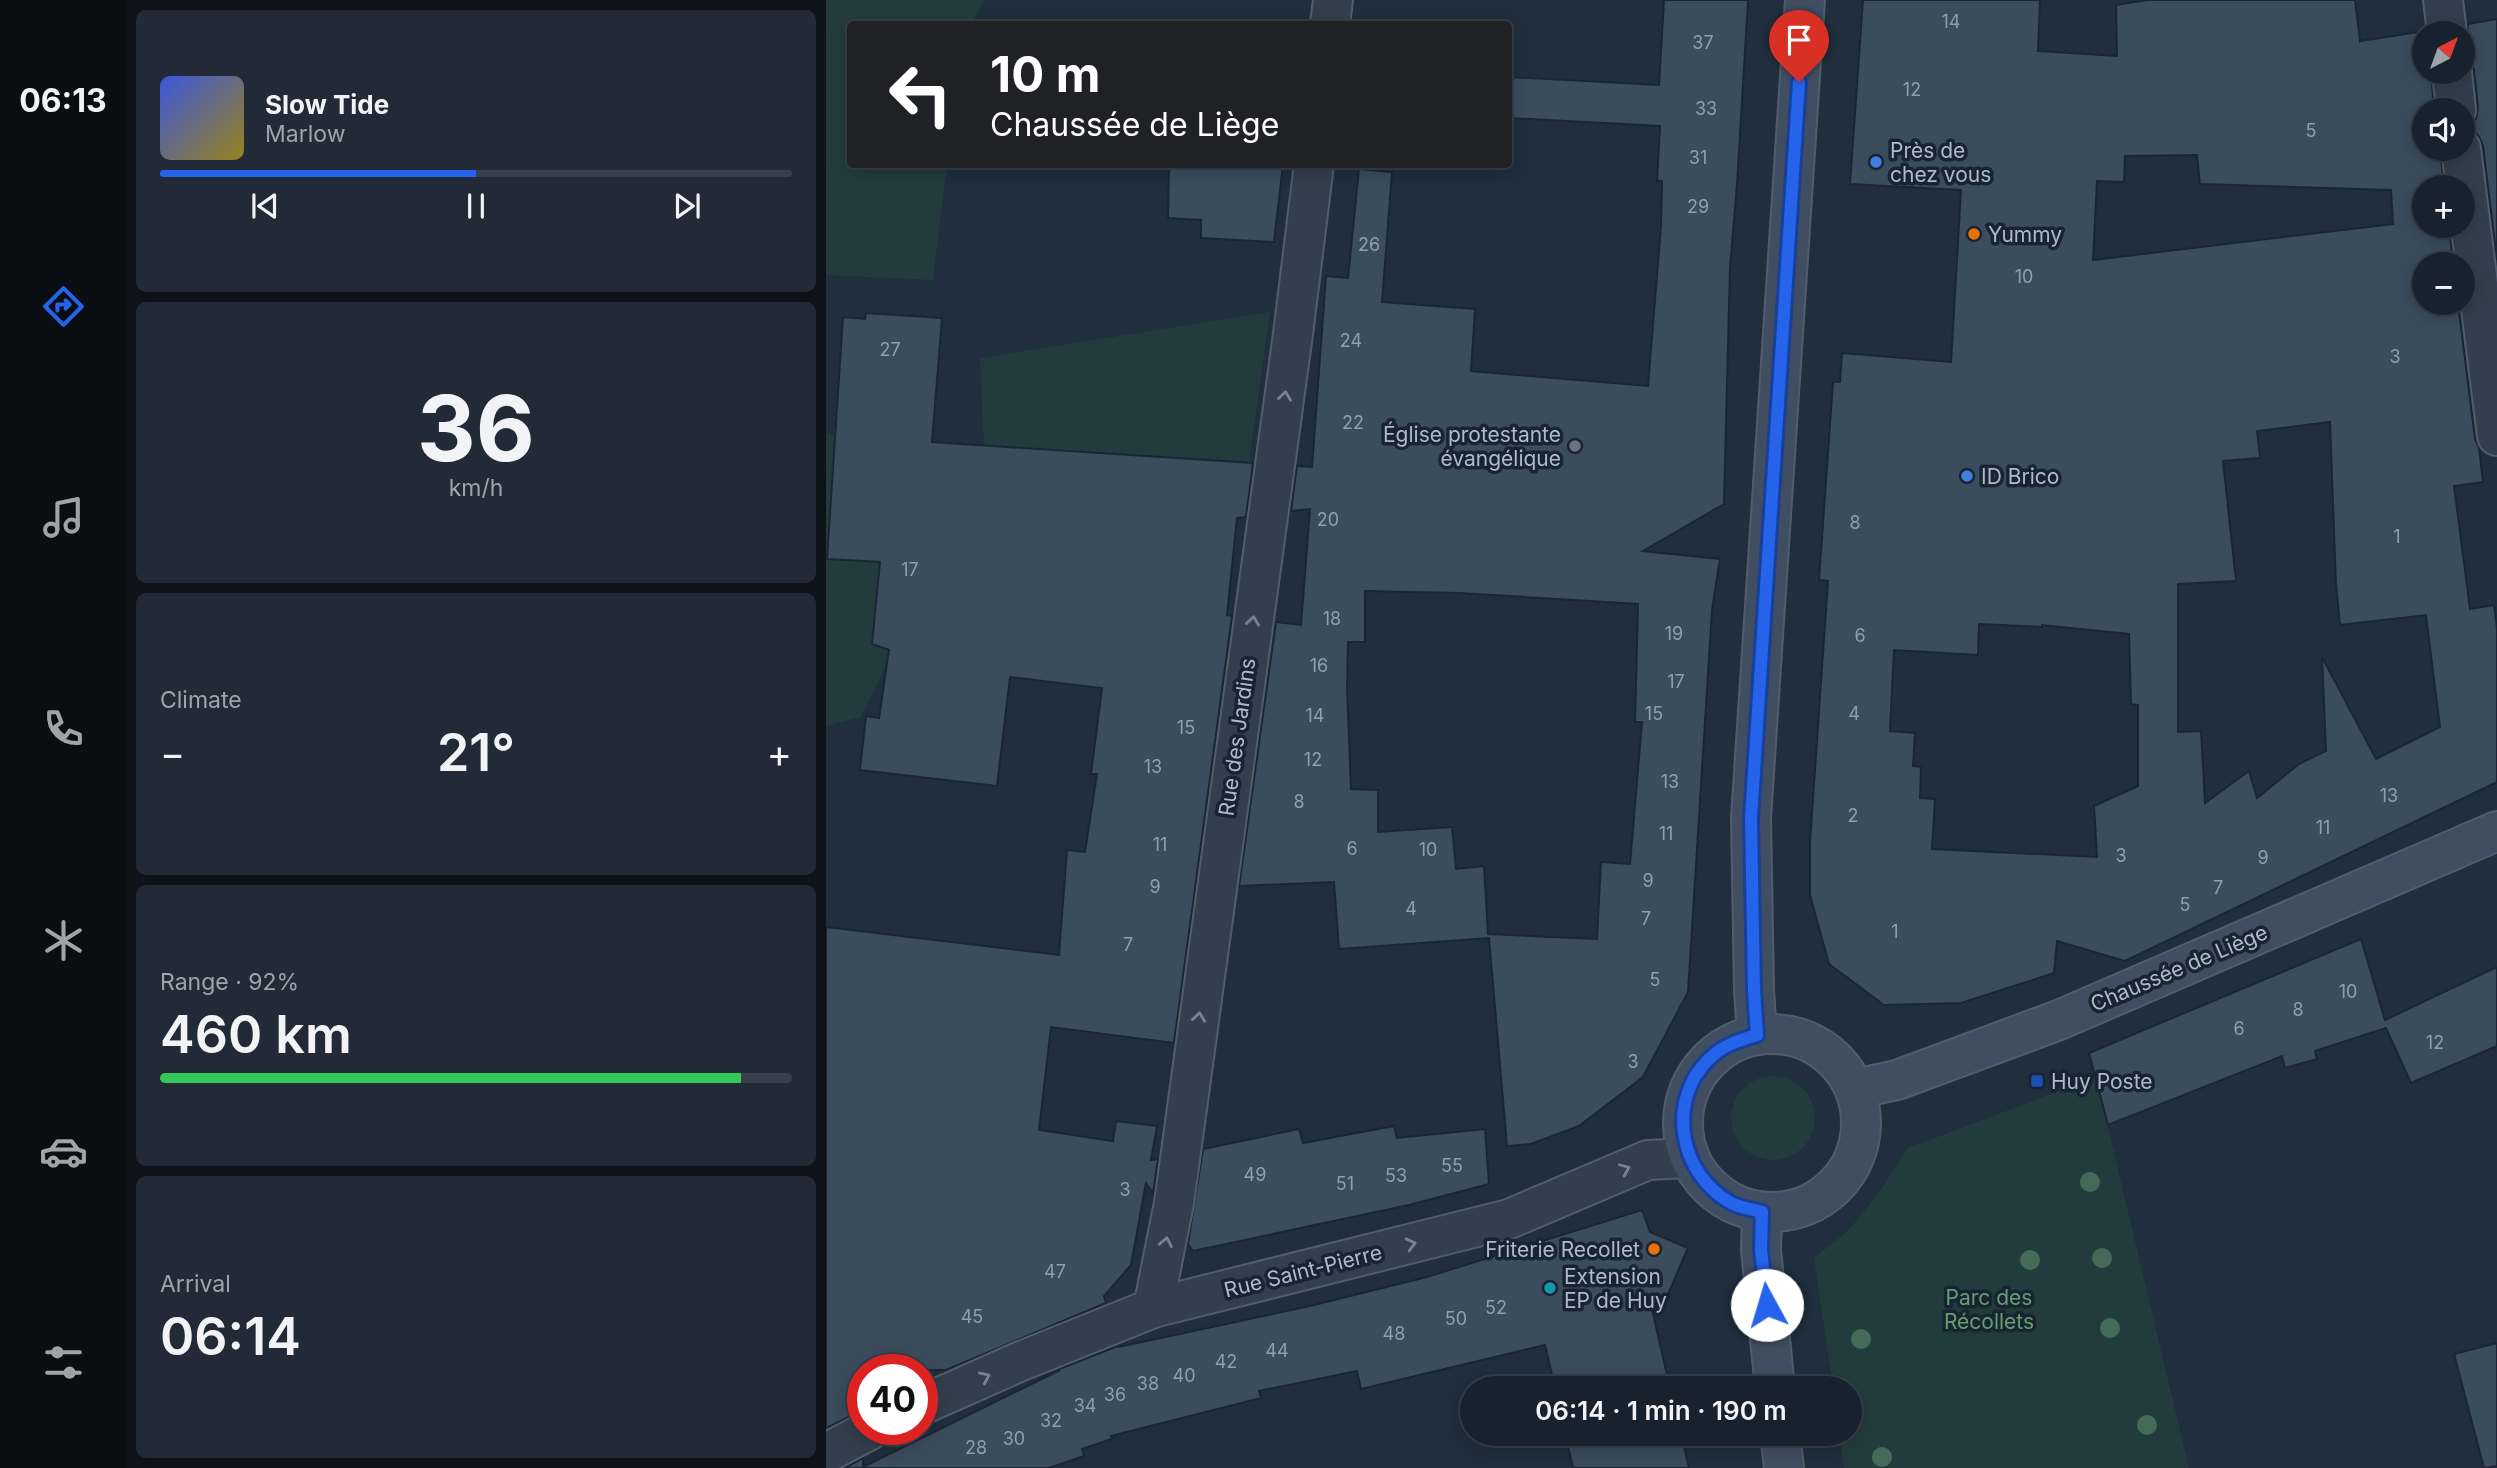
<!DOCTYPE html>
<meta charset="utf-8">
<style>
body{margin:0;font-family:Inter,sans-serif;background:#212a36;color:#f1f3f6;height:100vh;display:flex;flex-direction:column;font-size:26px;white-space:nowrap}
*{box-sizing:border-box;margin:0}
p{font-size:23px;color:#9fa4aa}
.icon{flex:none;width:38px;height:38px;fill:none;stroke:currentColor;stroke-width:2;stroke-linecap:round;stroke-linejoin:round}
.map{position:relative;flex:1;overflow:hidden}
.sheet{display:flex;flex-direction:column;gap:10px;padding:10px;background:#0d1319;width:700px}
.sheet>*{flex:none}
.hud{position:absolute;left:21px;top:21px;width:665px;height:147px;border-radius:7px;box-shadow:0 4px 18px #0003,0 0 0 2px #363f4a;background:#202124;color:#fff;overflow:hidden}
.needle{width:46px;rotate:41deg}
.tools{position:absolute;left:1586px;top:21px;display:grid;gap:14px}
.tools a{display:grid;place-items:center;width:63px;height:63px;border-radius:50%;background:#18222e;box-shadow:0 4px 18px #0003,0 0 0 2px #363f4a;font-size:35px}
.speed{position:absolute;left:21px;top:1354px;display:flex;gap:14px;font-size:35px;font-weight:700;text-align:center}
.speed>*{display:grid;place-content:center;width:91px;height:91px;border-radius:50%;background:#18222e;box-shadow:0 4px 18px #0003,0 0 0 2px #363f4a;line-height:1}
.speed .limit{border:10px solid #d22;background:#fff;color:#111}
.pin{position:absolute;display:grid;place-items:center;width:60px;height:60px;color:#fff;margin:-72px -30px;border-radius:50% 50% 50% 0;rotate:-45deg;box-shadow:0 0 7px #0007}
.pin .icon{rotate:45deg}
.me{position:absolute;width:77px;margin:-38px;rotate:354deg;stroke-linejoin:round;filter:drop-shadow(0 0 5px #0008)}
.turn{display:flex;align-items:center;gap:24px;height:147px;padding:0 28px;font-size:32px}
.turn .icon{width:91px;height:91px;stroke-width:2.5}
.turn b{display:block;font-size:49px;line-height:60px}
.big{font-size:52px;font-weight:600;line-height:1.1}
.sheet .card{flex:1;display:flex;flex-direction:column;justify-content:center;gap:10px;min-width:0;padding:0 24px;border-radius:10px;background:#212a36}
.sheet .dial{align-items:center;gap:0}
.dial b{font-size:91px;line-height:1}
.song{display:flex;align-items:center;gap:21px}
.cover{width:84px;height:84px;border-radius:10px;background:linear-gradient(135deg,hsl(230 70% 55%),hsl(50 70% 35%))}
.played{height:7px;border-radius:4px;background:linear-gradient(90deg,#2563eb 50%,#363f4a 50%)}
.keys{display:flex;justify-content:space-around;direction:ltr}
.heat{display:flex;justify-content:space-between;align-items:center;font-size:38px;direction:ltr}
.charge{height:10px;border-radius:5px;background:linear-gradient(90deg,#34c759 92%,#363f4a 0)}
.trip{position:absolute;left:634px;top:1376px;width:402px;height:70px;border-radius:35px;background:#18222e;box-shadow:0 4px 18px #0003,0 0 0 2px #363f4a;font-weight:600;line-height:70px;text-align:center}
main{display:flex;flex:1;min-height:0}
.menu{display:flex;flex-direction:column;width:126px;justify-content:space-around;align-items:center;background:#0a0e12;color:#9fa4aa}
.menu .icon{width:49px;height:49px}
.menu .active{color:#2563eb}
.menu b{font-size:32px;color:#f1f3f6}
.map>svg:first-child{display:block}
</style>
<main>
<nav class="menu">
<b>06:13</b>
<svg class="icon active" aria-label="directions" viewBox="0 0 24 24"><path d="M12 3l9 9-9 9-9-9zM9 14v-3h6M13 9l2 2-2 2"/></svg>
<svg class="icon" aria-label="music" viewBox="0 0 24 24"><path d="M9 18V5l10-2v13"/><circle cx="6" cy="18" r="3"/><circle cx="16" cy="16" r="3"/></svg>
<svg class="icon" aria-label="phone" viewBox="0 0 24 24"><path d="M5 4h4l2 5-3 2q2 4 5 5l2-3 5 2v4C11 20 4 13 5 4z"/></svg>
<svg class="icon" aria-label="climate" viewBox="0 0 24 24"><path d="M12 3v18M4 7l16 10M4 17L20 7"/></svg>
<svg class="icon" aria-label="car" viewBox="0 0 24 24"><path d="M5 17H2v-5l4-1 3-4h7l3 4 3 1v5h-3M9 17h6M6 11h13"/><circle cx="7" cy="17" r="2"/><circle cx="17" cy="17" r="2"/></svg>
<svg class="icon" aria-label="filters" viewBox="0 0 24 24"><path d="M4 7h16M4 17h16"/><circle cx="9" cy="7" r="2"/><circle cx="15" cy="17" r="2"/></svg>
</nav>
<section class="sheet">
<div class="card">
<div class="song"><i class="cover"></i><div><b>Slow Tide</b><p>Marlow</p></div></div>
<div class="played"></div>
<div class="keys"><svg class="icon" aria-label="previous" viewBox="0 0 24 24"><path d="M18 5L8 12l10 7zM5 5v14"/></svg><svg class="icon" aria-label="pause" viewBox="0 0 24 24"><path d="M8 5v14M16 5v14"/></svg><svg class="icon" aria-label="next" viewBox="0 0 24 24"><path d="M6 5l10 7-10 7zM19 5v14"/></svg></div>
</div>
<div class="card dial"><b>36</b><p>km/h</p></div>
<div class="card"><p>Climate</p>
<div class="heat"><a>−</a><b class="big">21°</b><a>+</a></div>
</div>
<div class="card"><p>Range · 92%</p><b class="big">460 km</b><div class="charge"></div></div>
<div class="card"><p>Arrival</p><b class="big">06:14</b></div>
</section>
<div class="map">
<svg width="1671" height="1468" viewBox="0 0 1671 1468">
<rect width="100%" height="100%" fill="#202e3d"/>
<!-- green -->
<g fill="#223c3e">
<path d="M0 0H159L145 24H24V164L121 165 107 280 0 275Z"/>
<path d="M444 312 423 463 158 445 154 358Z"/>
<path d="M0 434 18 436 1 559 54 562 46 644 63 650 62 662 35 717 0 726Z"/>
<circle cx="947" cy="1118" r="42"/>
<path d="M1270 1077 1363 1468H1018L1013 1433H1024V1388H1007L988 1258 1022 1231 1050 1197 1082 1148Z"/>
</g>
<!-- building -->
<g fill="#3b4c5d" stroke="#1b2634" stroke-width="2" fill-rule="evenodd">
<path d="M838 0H922L911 185 904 267 898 504 817 551 894 559 886 610 862 992 817 1077 753 1126 705 1144 681 1146 663 938 513 949 508 882 413 886 450 622 475 625 484 509 465 511 471 466 486 467 500 276 522 278 533 169 566 172 556 302 649 309 645 371 822 386 835 226 836 181H831L834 126 682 118V77L833 85ZM539 591 633 593 812 604 809 722H816L804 864 775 862 771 939 662 934 658 866 630 869 626 827 552 832V790L525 789 521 687 522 642H539Z"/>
<path d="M1037 0H1214L1212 51 1291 56 1290 5 1322 0H1529L1534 41 1599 31 1598 72H1605L1608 110H1598V149H1614L1618 187H1598V226H1623L1627 264H1598V303H1632L1649 439 1653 448 1657 482 1628 486 1644 609 1668 605 1671 628V782L1299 961 1231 941 1228 973 1135 1003 1058 1005 1003 964 984 895V842L1002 581 993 580 1007 382H1014L1016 353 1125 362 1135 190 1024 184ZM1371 155 1374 184 1565 190 1567 224 1267 260 1271 181 1298 182 1299 156ZM1504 422 1510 585 1514 625 1600 615 1614 727 1550 759 1496 657 1500 751 1473 764 1431 798 1423 771 1379 803 1375 731 1352 732V584L1410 581 1397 461 1434 458 1431 431ZM1153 624 1216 627V625L1303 634 1305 704 1312 705V786L1268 806 1271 857 1106 849 1109 799 1094 798 1095 767 1087 766 1089 733 1064 731 1068 650 1152 655Z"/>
<path d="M1671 19V260L1657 146 1652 135 1641 128 1650 119 1652 108 1648 70 1644 60 1636 53V48L1641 41 1642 24Z"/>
<path d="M343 164H457L448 242 375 238V220L342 218Z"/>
<path d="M40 313 116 318 106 442 427 463 420 517 411 518 401 615 406 616 348 1043 225 1027 213 1130 287 1141 290 1121 331 1126 325 1160 332 1159 327 1193 320 1183 305 1265 278 1296 280 1303 120 1370H37V1410L0 1428V927L233 955 241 850 259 852 271 774H265L276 688 184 677 171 786 34 770 40 716 53 718 63 650 46 644 54 562 1 559 17 317 39 319Z"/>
<path d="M1535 939 1559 1020 1671 967V1046L1585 1083 1560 1028 1489 1051 1491 1059 1459 1068 1456 1056 1282 1125 1263 1053Z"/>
<path d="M568 1126 571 1138 659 1129 663 1184 583 1205 367 1251 362 1244 377 1149 473 1129 477 1143Z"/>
<path d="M816 1210 824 1232 862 1248 839 1301 825 1305 844 1388H729L719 1345 535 1389 531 1371 433 1391 435 1398 285 1436 286 1439 256 1449 258 1456 223 1468H19L37 1458V1467L234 1370H231L292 1346 293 1347 484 1306 601 1277Z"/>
<path d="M1671 1343V1466L1658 1468 1628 1354Z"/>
<path d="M739 1433H855L863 1468H747Z"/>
</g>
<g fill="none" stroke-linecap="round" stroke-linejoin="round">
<defs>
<g id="street">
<path d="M1617 0 1621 33"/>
<path d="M504 24 507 0"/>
<path d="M1626 72 1630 110"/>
<path d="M1635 149 1671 436"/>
<path d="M327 1308 348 1203 467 334 488 164"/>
<path d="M96 1405 195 1361 327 1308 683 1219 822 1160 863 1158"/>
<path d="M0 1453 44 1430"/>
</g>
<g id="secondary">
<circle cx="946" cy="1123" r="89"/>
<path d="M931 1035 928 990 925 818 979 0"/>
<path d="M1029 1089 1071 1080 1233 1020 1671 831"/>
<path d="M936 1212 935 1250 949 1388"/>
<path d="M954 1433 958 1468"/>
</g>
</defs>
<!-- street casing -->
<use href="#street" stroke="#525d6b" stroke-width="42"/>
<!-- secondary casing -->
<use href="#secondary" stroke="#525d6b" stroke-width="42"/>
<!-- street -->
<use href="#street" stroke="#343f4d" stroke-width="38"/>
<!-- secondary -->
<use href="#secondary" stroke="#414e61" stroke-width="38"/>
</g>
<!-- trees -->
<g fill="#456b58">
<circle cx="1264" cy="1182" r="10"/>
<circle cx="1276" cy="1258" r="10"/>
<circle cx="1204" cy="1260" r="10"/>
<circle cx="1284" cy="1328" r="10"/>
<circle cx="1035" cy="1339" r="10"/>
<circle cx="1321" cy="1425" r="10"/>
<circle cx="1056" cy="1457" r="10"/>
</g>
<!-- one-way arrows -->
<defs><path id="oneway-chevron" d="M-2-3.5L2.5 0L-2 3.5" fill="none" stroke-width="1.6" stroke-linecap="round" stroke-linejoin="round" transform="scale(1.75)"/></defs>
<g stroke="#788391">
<use href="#oneway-chevron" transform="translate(459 396) rotate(-82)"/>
<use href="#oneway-chevron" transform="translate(427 621) rotate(-82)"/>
<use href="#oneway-chevron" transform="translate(373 1017) rotate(-82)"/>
<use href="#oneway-chevron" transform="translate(799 1169) rotate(-23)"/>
<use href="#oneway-chevron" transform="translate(340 1242) rotate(-79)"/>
<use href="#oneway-chevron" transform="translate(585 1244) rotate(-14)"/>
<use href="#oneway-chevron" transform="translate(159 1377) rotate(-24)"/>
</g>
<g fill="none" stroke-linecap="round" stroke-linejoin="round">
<defs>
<path id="route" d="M941 1305 935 1250 936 1212C926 1209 914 1208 905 1203 853 1174 840 1101 883 1059 897 1045 914 1040 931 1035L928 990 925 818 973 82"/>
</defs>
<!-- route casing -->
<use href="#route" stroke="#184099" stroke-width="18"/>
<!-- route -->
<use href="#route" stroke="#2563eb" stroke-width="12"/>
</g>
<!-- markers -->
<g fill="#3f7fe0" stroke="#192432" stroke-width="2.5">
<circle cx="1050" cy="162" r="7"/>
<circle cx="1141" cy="476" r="7"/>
</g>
<g fill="#e8710a" stroke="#192432" stroke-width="2.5">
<circle cx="1148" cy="234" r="7"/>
<circle cx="828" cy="1249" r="7"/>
</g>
<circle fill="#6b7280" stroke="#192432" stroke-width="2.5" cx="749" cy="446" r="7"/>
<rect fill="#1a4fb4" stroke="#192432" stroke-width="2.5" x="1204" y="1074" width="14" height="14" rx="3.5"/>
<circle fill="#0f9aa8" stroke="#192432" stroke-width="2.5" cx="724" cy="1288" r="7"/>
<g text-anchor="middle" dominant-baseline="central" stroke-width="7" stroke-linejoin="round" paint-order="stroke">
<!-- number labels -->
<g font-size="18" fill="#929eae">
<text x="1125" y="21">14</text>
<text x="877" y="42">37</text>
<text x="1086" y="89">12</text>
<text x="880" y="108">33</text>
<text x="1485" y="130">5</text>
<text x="872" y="157">31</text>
<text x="872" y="206">29</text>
<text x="543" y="244">26</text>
<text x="1198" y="276">10</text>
<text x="525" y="340">24</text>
<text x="64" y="349">27</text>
<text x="1569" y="356">3</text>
<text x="527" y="422">22</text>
<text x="502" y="519">20</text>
<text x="1029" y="522">8</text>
<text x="1571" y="536">1</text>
<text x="84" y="569">17</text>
<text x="506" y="618">18</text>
<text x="848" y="633">19</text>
<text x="1034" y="635">6</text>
<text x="493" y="665">16</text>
<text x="850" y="681">17</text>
<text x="828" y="713">15</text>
<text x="1028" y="713">4</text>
<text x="489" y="715">14</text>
<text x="360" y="727">15</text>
<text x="487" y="759">12</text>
<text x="327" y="766">13</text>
<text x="844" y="781">13</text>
<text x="1563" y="795">13</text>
<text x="473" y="801">8</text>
<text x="1027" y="815">2</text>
<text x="1497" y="827">11</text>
<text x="840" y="833">11</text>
<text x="334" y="844">11</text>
<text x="526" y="848">6</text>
<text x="602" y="849">10</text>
<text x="1295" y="855">3</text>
<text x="1437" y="857">9</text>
<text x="822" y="880">9</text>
<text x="329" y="886">9</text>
<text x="1392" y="887">7</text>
<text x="1359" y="904">5</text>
<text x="585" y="908">4</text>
<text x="820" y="918">7</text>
<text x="1069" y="931">1</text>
<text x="302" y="944">7</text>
<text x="829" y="979">5</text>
<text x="1522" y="991">10</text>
<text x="1472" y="1009">8</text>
<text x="1413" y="1028">6</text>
<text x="1609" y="1042">12</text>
<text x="807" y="1061">3</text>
<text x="626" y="1165">55</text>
<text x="429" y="1174">49</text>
<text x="570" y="1175">53</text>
<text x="519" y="1183">51</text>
<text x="299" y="1189">3</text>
<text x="229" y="1271">47</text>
<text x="670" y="1307">52</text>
<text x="146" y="1316">45</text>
<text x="630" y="1318">50</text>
<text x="568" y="1333">48</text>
<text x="451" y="1350">44</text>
<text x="400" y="1361">42</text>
<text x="358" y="1375">40</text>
<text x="322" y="1383">38</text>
<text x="289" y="1394">36</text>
<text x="259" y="1405">34</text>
<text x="225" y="1420">32</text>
<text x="188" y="1438">30</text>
<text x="150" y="1447">28</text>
</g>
<!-- poi labels -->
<g font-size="21" fill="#afbac9" stroke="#192432" text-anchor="start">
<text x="1064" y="150">Près de<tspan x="1064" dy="24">chez vous</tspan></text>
<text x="1162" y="234">Yummy</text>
<text x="735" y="434" text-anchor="end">Église protestante<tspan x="735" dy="24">évangélique</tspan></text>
<text x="1155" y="476">ID Brico</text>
<text x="1225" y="1081">Huy Poste</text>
<text x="814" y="1249" text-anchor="end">Friterie Recollet</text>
<text x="738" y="1276">Extension<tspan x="738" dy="24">EP de Huy</tspan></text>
</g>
<!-- street labels -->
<g font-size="21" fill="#afbac9" stroke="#192432">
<text transform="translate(411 737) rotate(-82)">Rue des Jardins</text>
<text transform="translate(1353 968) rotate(-23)">Chaussée de Liège</text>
<text transform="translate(477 1271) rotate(-14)">Rue Saint-Pierre</text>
</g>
<!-- park labels -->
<g font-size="21" fill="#649d6f" stroke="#192432">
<text x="1163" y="1297">Parc des<tspan x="1163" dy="24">Récollets</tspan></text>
</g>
</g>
</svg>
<div class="tools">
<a><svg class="needle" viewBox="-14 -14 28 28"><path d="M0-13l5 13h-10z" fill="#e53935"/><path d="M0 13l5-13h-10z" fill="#9fa4aa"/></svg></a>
<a><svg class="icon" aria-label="sound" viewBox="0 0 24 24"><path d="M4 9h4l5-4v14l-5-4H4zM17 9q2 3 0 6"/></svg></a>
<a>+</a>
<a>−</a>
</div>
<div class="speed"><div class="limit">40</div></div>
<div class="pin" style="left:973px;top:82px;background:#d93025"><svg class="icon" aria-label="arrive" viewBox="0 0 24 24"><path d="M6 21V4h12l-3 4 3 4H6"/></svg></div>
<svg class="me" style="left:941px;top:1305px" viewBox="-20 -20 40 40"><circle r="19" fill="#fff"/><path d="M0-13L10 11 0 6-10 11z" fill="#2563eb"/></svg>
<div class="trip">06:14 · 1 min · 190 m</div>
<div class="hud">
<div class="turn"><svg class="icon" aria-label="left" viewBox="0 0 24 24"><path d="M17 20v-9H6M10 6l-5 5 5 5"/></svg><div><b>10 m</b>Chaussée de Liège</div></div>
</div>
</div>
</main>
